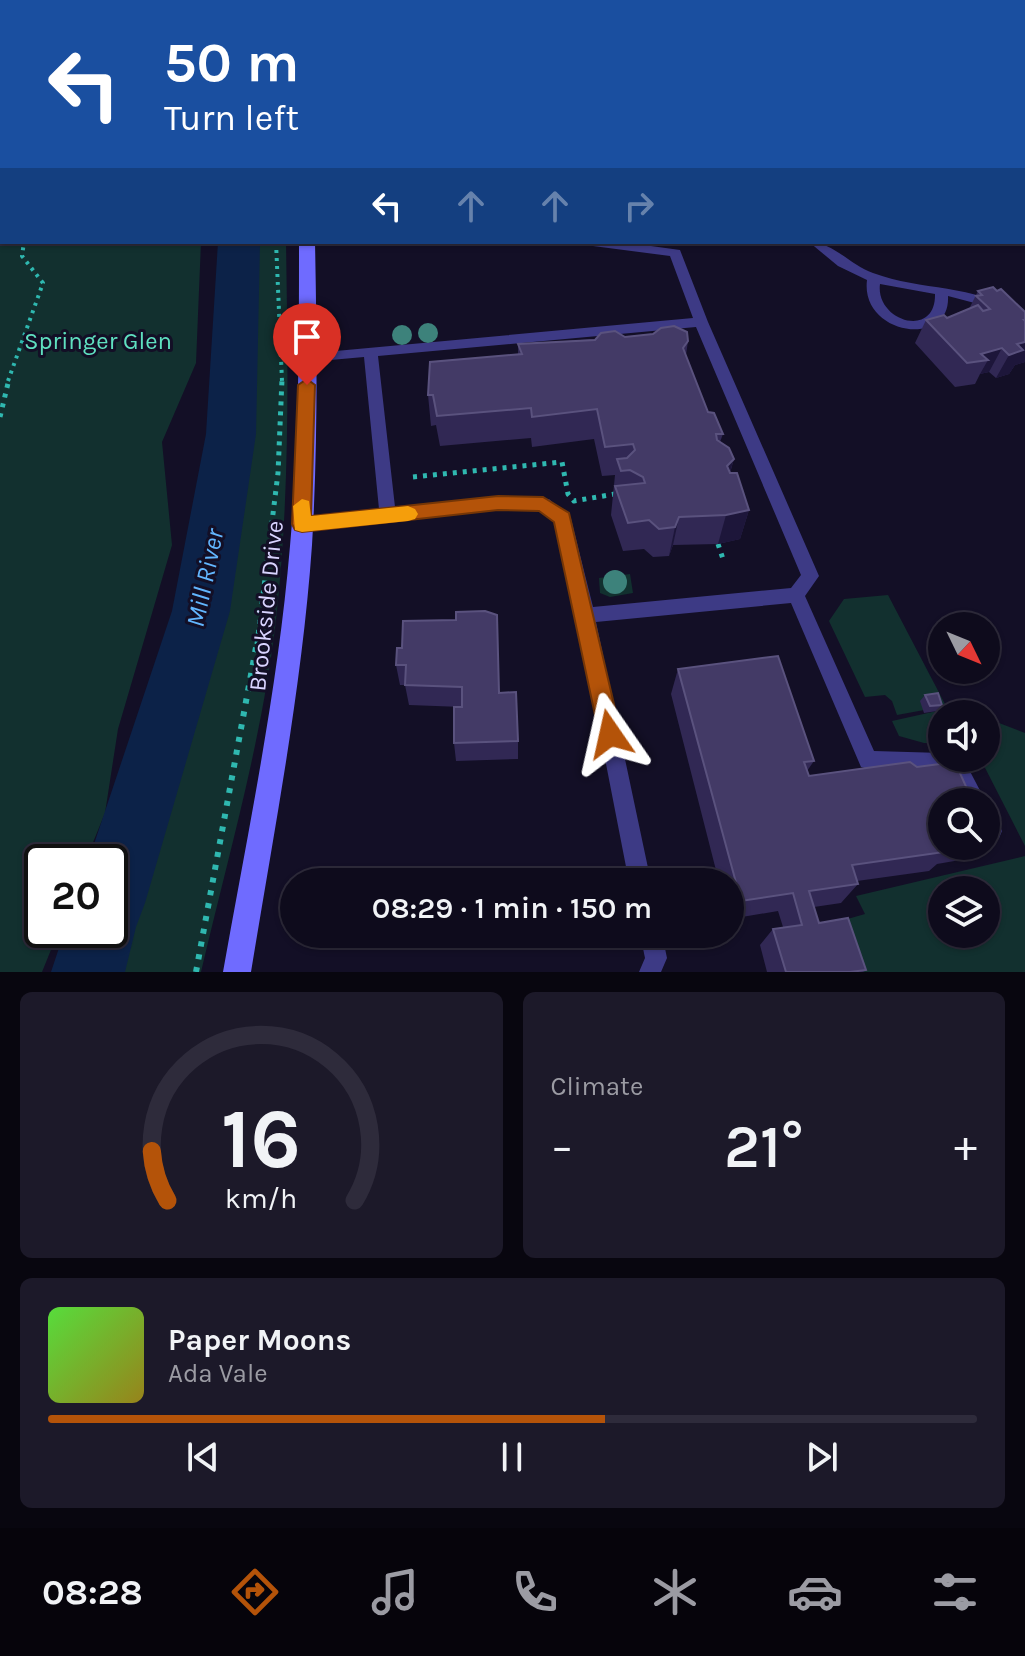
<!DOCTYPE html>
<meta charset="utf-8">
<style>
body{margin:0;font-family:Karla,sans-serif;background:#1c1929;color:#f1f3f6;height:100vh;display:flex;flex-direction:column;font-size:30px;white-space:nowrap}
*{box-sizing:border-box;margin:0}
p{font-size:26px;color:#9b9ba3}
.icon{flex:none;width:44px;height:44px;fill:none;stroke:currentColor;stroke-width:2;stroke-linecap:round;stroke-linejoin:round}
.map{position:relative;height:972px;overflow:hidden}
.sheet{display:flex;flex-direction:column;gap:20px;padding:20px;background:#08060f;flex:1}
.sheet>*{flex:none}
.hud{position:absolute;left:0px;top:0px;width:1026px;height:244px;box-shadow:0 2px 6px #0004,0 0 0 2px #2e2b3b;background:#1a4fa0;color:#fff;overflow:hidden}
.needle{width:52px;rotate:133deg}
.controls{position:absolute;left:928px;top:612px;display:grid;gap:16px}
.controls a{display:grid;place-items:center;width:72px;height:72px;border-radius:50%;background:#0e0b1c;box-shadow:0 2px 6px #0004,0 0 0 2px #2e2b3b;font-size:40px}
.speed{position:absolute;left:24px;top:844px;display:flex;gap:16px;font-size:40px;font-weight:700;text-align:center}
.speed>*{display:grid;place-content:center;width:104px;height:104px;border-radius:50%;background:#0e0b1c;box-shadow:0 2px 6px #0004,0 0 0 2px #2e2b3b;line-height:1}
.speed .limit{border:4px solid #111;border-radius:12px;background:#fff;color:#111}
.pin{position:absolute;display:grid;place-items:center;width:68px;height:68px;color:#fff;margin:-82px -34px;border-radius:50% 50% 50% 0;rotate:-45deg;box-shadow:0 0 8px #0007}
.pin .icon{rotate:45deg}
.me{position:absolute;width:88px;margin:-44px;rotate:349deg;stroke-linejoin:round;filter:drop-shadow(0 0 6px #0008)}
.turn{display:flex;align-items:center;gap:28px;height:168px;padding:0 32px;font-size:36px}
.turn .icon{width:104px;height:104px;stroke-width:2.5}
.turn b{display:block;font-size:56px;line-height:68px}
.lanes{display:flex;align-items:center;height:76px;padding:0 32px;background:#0003;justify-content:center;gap:40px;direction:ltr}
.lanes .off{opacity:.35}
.big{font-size:60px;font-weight:600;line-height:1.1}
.sheet .tile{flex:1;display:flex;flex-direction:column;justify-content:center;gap:12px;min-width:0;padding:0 28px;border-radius:12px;background:#1c1929}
.sheet .dial{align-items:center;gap:0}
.dial svg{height:208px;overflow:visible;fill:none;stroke:#2e2b3b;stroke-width:7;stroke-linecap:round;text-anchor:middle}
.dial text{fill:#f1f3f6;stroke:none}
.song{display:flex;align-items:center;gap:24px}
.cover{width:96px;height:96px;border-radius:12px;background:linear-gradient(135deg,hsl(110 70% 55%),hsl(50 70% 35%))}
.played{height:8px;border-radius:4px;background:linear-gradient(90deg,#b45309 60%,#2e2b3b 60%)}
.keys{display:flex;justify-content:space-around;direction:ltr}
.heat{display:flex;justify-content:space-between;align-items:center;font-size:44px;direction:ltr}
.sheet .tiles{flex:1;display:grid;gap:20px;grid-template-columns:1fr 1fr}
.tile:last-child{grid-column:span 2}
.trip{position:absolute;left:280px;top:868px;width:464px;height:80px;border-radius:40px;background:#0e0b1c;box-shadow:0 2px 6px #0004,0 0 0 2px #2e2b3b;font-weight:600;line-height:80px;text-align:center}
.menu{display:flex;height:128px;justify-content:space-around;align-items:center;background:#06040b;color:#9b9ba3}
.menu .icon{width:56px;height:56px}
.menu .selected{color:#b45309}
.menu b{font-size:36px;color:#f1f3f6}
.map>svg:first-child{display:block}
</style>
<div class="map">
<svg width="1025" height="972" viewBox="0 0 1025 972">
<rect width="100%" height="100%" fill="#130f26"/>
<!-- green -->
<g fill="#12302f" fill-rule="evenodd">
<path d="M0 0 122 2H2V242H201L196 363 162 442 172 545 118 729 105 813 85 862H42V930H59L42 972H0Z"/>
<path d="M251 242H286C288 365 290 488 277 611 264 733 229 853 201 972H111L137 862 218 579 249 417Z"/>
<path d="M630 574 633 593 610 597 600 593 599 578Z"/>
<path d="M888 595 946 706 897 715 892 701 885 695 865 697 829 621 844 599Z"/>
<path d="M955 707 975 714H942V743H924L899 736 892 721Z"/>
<path d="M986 718 1025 733V846L980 758H986Z"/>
<path d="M1025 856V972H855L837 922 865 914 856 896ZM942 890H986V934H942Z"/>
</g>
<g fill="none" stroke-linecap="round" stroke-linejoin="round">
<!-- river -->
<g fill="#0c2248" fill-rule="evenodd">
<path d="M136 0H168L169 2H137Z"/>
<path d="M218 242H260L256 434 230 611 145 903 136 927 125 972H51L65 930H110V862H88L172 611 206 434Z"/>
</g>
<!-- path-far3 -->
<path stroke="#2fb8b0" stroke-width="3" stroke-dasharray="3 4" stroke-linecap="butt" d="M5 2 8 0"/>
<!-- path-far2 -->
<g stroke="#2fb8b0" stroke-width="4" stroke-dasharray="3 5" stroke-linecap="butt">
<path d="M276 242 282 381"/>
<path d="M8 381 43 283 22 256 24 242"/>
</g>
<!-- path-far1 -->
<g stroke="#2fb8b0" stroke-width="5" stroke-dasharray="4 6" stroke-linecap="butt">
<path d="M0 417 9 379"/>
<path d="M413 477 562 462 568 494 574 501 615 494"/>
<path d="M718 544 723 559"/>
<path d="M257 644 278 473 282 379"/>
</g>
<!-- path -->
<path stroke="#2fb8b0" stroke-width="6" stroke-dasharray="5 8" stroke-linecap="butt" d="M196 972 257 642"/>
<!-- lane -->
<g fill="#3d3a85" fill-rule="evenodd">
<path d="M722 0H732L721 2Z"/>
<path d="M587 242H622L680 250 708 322 819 576 805 596 874 751 942 753V758H963L986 802H965L949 772 868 769 861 767 791 603 596 622 651 882H629L577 615 556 522 540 510 498 509 302 531 296 529 294 524 296 519 302 517 379 509 364 357 308 362 301 357 303 354 693 318 670 256 593 246ZM696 327 801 575 791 588 593 607 571 519 549 499 498 497 395 507 378 356Z"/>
<path d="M809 242C833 242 850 265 873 273 924 292 980 283 1025 318V330L986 306 948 296C951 349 860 335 867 280L838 266ZM880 284 935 294C936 340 875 321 880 284Z"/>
<path d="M986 810 993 813 1002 831 999 838 992 841 986 839Z"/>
<path d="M640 934H662L667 958 661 972H639L645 958Z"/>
</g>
<!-- secondary -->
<g fill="#6f6bff" fill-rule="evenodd">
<rect x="308" y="0" width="12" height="2"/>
<path d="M892 0H933L935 2H894Z"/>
<rect x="1024" y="4" width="1" height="8"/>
<path d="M299 242H315C317 343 318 445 312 545 302 688 274 831 251 972H223C248 831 278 689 290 546 299 445 299 343 299 242Z"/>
</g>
</g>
<!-- trees -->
<g fill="#3d827b">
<circle cx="428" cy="333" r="10"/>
<circle cx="402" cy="335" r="10"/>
<circle cx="615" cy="582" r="12"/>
</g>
<!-- wall -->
<g fill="#312854">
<path d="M978 291H997L1025 312V362L1015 365 1009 374 996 378 989 372 980 374 975 384 955 387 915 343 926 320 947 318 969 309Z"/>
<path d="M625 337 688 341 686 355 708 412 723 434 720 442 734 459 730 473 749 510 740 539 718 544 673 545 669 556 653 557 644 549 623 551 611 515 615 475 602 476 594 439 532 447 531 438 440 446 436 425 431 426 428 395 518 354V344Z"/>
<path d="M397 648 499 693 518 741V759L456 761 454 743 462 707 409 705 405 685H400L396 665Z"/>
<path d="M678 669 814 761 807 771 809 776 942 846H981L966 859 937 864 929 871 857 881 858 884 841 903 814 907 819 923 866 970 863 972H767L760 945 773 929 783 927 778 911 730 919V882H719L671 694Z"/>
<path d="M925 695 942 705 937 711 924 713 920 701Z"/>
</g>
<!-- shaded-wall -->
<g fill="#1d163a">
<path d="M1025 342V362L1015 365 1009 374 996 378 1009 355 1017 344Z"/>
<path d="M1002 348 989 372 980 374 988 360 981 354Z"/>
<path d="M734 459 725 488 727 466Z"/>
<path d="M749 510 740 539 718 544 726 515Z"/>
<path d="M679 517 673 545 669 556 675 527Z"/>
</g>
<!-- building -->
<g fill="#433a66" stroke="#5a527e" stroke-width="2">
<path d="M993 287 997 291 1001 289 1025 312V320H1024L1025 321V342L1017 344 1023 350 1009 355 1002 348 981 354 988 360 967 363 926 320 944 315 947 318 978 305 983 311 990 309 976 296 982 295 978 291Z"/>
<path d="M674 326 687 332 688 341 683 348 708 412 714 413 723 434H716L717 440 729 448 734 459 727 466 730 473H737L749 510 726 515 679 517 675 527 659 529 649 520 628 523 615 486 645 483 643 477 630 470 621 471 617 459 627 458 635 450 633 444 605 447 597 409 532 417 531 408 437 416 433 395H428L430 362 522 354 518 344 595 340 601 333 615 331 625 337 653 334 661 328Z"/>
<path d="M485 611 497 615 499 693 516 692 518 741 454 743V707H462V687L405 685 406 665H396L397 648H402L403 621 456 620V612Z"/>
<path d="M778 656 814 761 804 762 809 776 910 762 917 767 955 762 973 802H942V846H948L951 851 852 865 858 884 809 891 819 923 848 918 866 970 850 972H786L773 929 802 925 793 893 741 901 678 669Z"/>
<path d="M938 693 942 705 930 706 925 695Z"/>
</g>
<!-- route -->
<path fill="#b45309" stroke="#753606" stroke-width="2" d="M307 379 315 385 311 516 498 496 543 497 569 513 621 734 618 741 610 744 603 741 599 734 554 522 539 511 498 510 302 532 295 530 292 524 298 385Z"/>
<!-- slow -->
<path fill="#f59e0b" d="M302 499 309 501 311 516 408 506 415 509 418 514 415 519 408 521 302 532 295 530 293 506Z"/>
<g text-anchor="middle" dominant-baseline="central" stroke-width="6" stroke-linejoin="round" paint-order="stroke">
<!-- park labels -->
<g font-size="24" fill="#5fe0c0" stroke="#130f26">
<text x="98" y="341">Springer Glen</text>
</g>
<!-- street labels -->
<g font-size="24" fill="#d9d4ff" stroke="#130f26">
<text transform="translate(266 606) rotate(-84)">Brookside Drive</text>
</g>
<!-- water labels -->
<g font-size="26" font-style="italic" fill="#62b6ff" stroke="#130f26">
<text transform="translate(205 578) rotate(-78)">Mill River</text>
</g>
</g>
</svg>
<div class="controls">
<a><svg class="needle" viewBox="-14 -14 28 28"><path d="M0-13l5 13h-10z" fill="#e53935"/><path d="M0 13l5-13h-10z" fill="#9b9ba3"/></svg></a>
<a><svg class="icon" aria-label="sound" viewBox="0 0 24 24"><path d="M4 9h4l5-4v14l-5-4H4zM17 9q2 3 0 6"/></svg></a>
<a><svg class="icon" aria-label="search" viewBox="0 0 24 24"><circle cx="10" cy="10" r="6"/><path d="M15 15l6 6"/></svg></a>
<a><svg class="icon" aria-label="layers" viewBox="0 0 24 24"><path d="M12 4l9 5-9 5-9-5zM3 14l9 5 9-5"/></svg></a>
</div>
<div class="speed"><div class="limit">20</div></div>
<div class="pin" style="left:307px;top:385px;background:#d93025"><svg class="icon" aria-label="arrive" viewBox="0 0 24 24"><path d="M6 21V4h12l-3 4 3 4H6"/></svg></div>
<svg class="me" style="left:610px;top:734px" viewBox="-20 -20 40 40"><path d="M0-17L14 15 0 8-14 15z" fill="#b45309" stroke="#fff" stroke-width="4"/></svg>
<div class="trip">08:29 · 1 min · 150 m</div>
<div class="hud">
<div class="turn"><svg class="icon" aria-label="left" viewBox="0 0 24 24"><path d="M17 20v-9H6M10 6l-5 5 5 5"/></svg><div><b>50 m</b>Turn left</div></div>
<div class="lanes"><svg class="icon" aria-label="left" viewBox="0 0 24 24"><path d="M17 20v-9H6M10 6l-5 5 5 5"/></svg><svg class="icon off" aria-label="ahead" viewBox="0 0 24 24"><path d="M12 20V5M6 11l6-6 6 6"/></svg><svg class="icon off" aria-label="ahead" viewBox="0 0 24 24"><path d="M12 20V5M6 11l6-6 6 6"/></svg><svg class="icon off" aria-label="right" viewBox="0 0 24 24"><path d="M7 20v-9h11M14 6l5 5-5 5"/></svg></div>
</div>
</div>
<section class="sheet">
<div class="tiles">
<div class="tile dial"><svg viewBox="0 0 100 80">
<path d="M14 69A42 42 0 1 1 86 69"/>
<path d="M14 69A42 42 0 0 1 8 50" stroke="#b45309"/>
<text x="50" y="56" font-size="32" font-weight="700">16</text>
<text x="50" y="72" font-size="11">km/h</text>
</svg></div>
<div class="tile"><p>Climate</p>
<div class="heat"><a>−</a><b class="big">21°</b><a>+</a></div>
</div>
<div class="tile">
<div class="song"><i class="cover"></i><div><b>Paper Moons</b><p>Ada Vale</p></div></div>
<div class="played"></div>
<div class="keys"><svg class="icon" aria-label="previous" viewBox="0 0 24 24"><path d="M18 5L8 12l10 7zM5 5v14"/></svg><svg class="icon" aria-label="pause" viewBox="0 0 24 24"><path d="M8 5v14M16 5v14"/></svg><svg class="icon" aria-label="next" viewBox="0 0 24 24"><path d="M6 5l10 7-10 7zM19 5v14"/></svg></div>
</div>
</div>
</section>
<nav class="menu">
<b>08:28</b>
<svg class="icon selected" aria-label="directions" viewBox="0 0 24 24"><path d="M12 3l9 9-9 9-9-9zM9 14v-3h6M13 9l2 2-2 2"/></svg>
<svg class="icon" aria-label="music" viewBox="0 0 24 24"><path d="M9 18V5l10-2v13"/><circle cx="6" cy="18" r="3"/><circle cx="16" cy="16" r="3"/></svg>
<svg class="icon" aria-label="phone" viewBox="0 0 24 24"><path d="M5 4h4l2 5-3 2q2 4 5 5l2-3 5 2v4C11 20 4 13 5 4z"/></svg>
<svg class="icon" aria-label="climate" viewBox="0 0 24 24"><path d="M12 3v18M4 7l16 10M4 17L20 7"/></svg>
<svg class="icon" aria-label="car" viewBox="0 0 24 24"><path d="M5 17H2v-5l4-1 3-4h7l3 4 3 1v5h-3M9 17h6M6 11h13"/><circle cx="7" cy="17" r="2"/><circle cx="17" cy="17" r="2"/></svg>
<svg class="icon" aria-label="filters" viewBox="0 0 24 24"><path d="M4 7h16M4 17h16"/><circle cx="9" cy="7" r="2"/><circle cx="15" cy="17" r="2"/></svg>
</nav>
